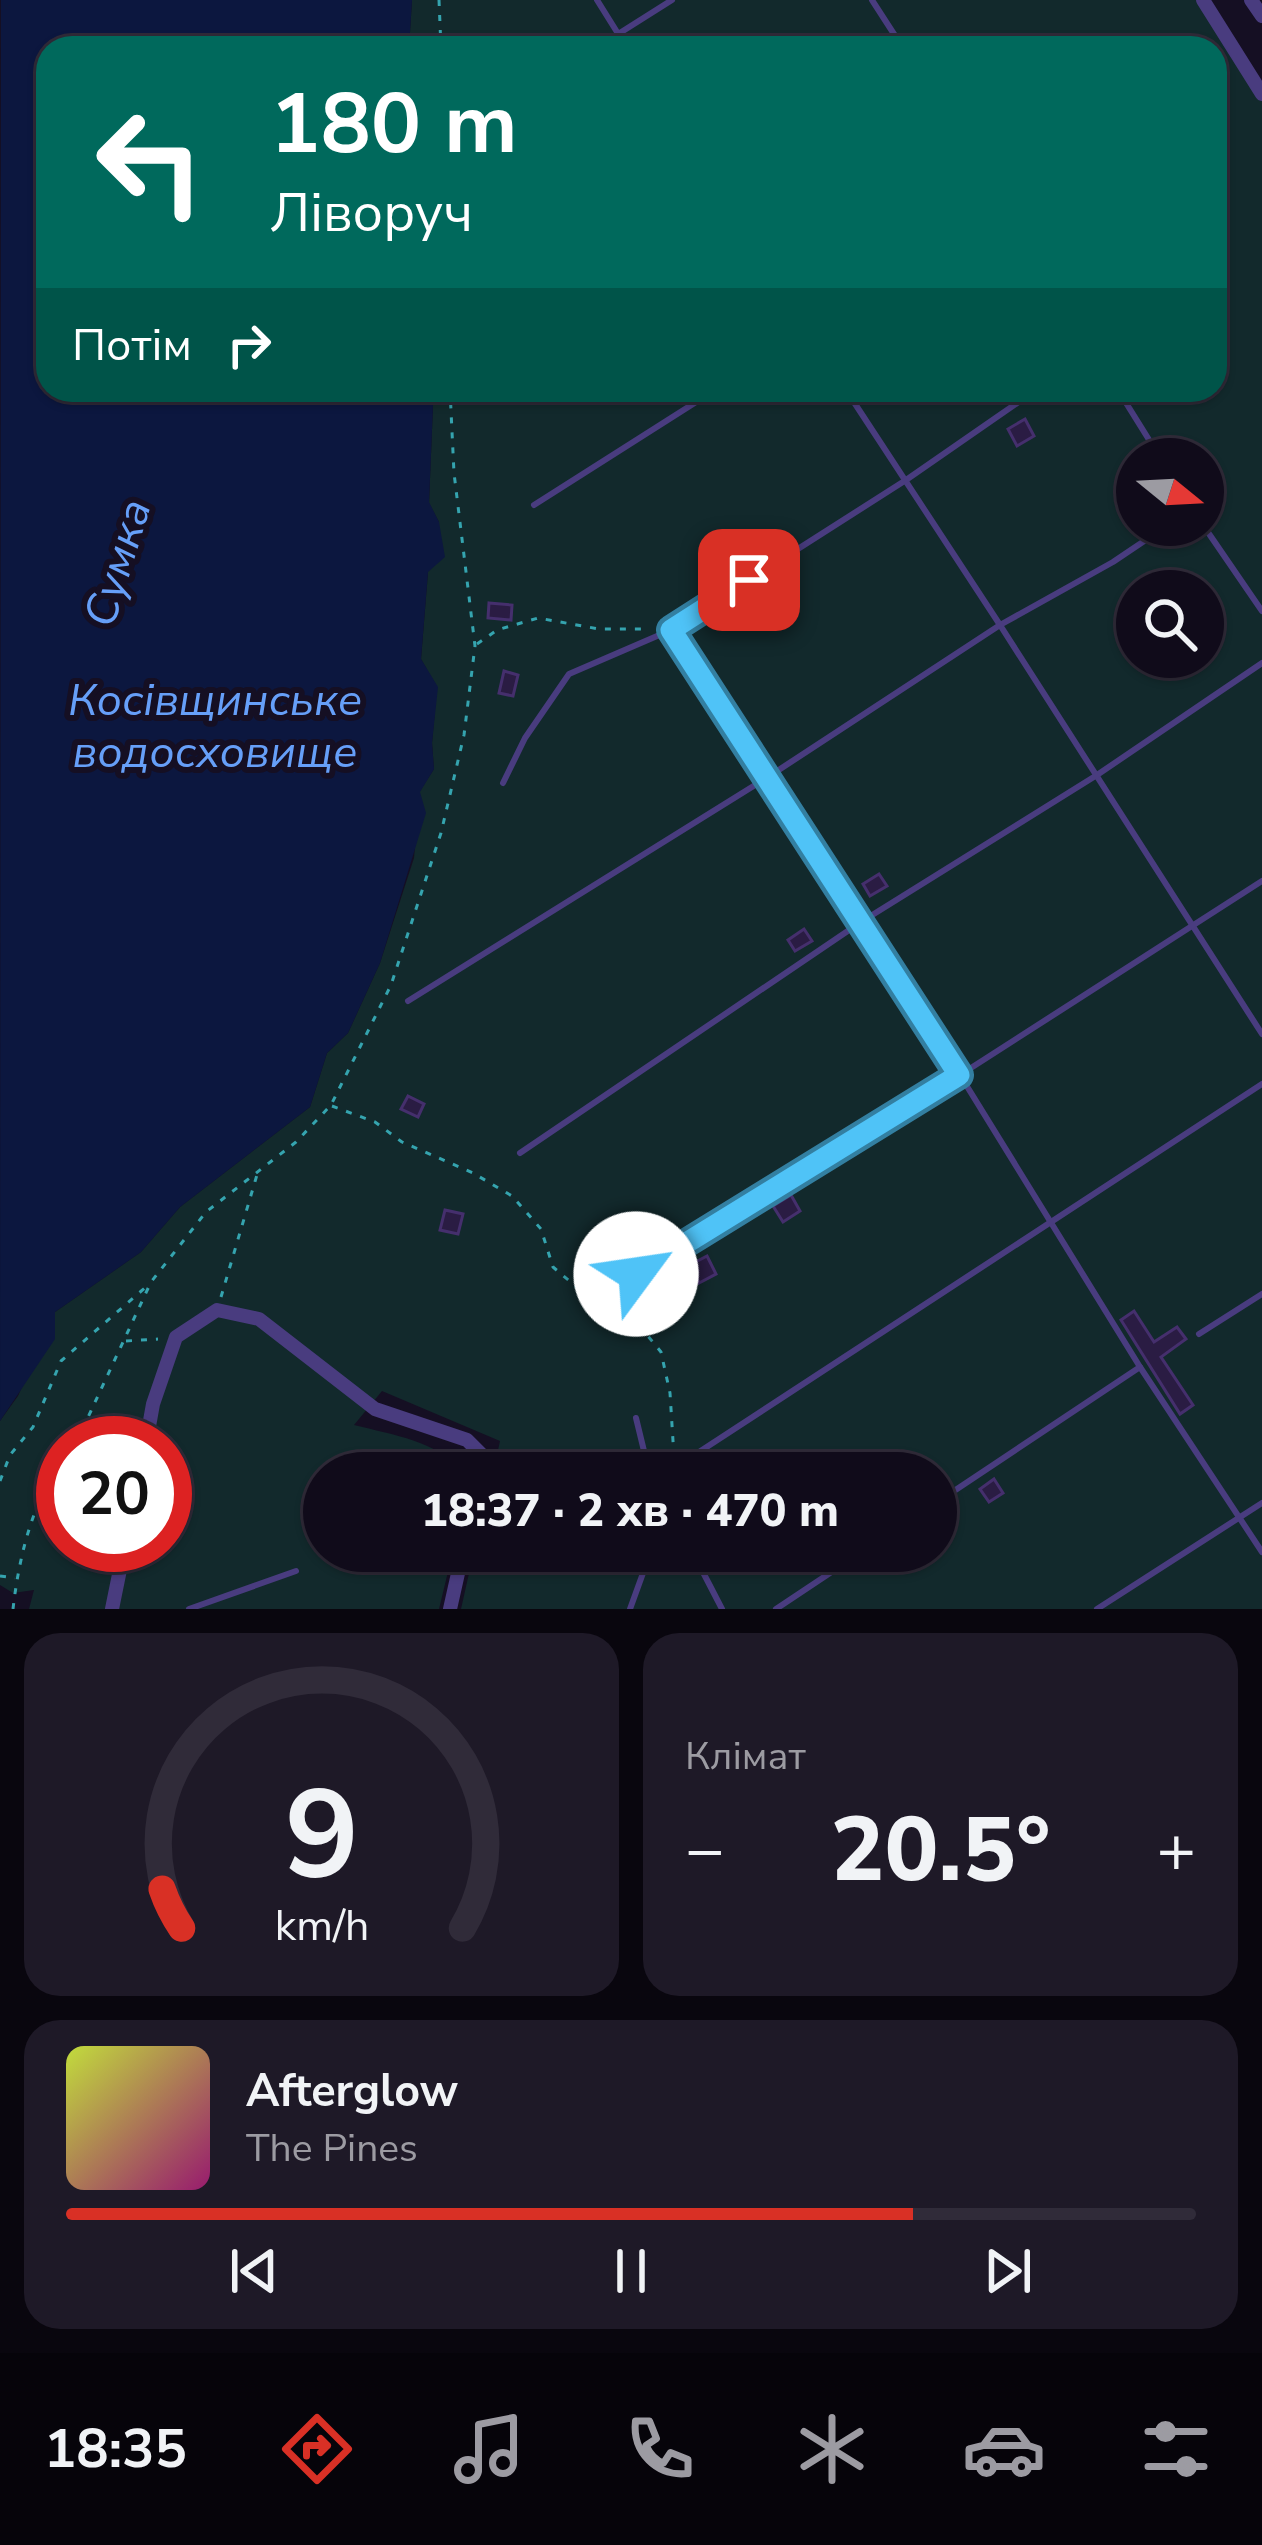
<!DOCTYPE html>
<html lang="uk">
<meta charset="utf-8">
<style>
body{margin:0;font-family:"Nunito Sans",sans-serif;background:#1e1927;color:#f1f3f6;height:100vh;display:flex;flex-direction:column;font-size:45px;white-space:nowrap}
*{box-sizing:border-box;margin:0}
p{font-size:39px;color:#9c9ba2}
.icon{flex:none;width:66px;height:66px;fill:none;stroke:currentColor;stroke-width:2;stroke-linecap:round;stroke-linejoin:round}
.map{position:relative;height:1609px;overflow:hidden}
.sheet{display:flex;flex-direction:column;gap:24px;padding:24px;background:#09060e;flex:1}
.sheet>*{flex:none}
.top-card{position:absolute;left:36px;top:36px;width:1191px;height:366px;border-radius:36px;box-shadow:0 3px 9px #0004,0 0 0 3px #302b39;background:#00695c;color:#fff;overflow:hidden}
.needle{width:78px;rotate:108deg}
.fabs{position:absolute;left:1116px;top:438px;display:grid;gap:24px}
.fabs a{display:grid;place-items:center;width:108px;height:108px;border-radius:50%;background:#100b1a;box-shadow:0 3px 9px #0004,0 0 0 3px #302b39;font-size:60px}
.speed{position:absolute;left:36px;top:1416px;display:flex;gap:24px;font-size:60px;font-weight:700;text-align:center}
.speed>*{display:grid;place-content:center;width:156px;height:156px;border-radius:50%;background:#100b1a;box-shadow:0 3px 9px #0004,0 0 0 3px #302b39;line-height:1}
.speed .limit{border:18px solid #d22;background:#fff;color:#111}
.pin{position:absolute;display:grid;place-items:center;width:102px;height:102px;color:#fff;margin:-51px;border-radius:24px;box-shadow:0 6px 18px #0006}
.me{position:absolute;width:132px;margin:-66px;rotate:59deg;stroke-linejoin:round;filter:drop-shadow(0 0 9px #0008)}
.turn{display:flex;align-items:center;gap:42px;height:252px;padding:0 36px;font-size:54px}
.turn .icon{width:156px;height:156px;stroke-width:2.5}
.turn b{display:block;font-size:84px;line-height:102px}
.then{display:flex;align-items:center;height:114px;padding:0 36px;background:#0003;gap:24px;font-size:45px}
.big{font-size:90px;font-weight:800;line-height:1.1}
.sheet .tile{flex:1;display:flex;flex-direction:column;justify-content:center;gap:18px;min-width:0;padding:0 42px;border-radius:36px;background:#1e1927}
.sheet .dial{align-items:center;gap:0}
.dial svg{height:312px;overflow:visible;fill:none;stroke:#302b39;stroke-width:7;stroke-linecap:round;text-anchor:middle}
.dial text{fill:#f1f3f6;stroke:none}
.song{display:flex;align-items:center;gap:36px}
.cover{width:144px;height:144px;border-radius:18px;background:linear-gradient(135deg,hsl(70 70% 55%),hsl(320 70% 35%))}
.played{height:12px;border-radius:6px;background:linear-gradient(90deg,#d93025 75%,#302b39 75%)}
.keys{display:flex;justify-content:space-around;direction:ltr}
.heat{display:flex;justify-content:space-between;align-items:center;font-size:66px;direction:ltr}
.sheet .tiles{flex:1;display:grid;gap:24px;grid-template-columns:1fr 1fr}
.tile:last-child{grid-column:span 2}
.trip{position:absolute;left:303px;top:1452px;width:654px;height:120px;border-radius:60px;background:#100b1a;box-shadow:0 3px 9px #0004,0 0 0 3px #302b39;font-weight:800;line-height:120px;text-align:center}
.tab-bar{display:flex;height:192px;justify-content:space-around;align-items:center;background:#06040a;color:#9c9ba2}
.tab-bar .icon{width:84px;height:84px}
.tab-bar .active{color:#d93025}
.tab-bar b{font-size:54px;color:#f1f3f6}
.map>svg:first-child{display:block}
</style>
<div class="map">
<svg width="1262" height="1609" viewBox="0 0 1262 1609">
<rect width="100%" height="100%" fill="#150f23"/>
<!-- green -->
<path fill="#12292c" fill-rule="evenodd" d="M412 0H1199L1262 100V1609H461L474 1551H936V1473H493L500 1441 382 1391 354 1425C393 1435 438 1441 465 1473H324V1551H453L439 1609H29L34 1590 13 1593 0 1585V1421L18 1396 55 1312 141 1252 180 1207 310 1107 327 1053 348 1033 380 963 414 858 420 791 434 769 432 743 437 687 421 659 428 572 439 522 429 503 433 405 428 390H1215V48H409ZM1137 459H1203V525H1137ZM1137 591H1203V657H1137ZM63 1443H165V1545H63Z"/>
<!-- water -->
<path fill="#0c173f" d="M1 0H412L409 48H48V390H428L433 405 429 502 439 522 445 557 428 572 421 659 438 687 432 743 434 769 420 792 426 813 380 963 348 1033 327 1053 310 1107 180 1207 141 1252 55 1312V1339L0 1421Z"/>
<!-- building -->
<g fill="#2a1c43" stroke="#452f6d" stroke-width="3">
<path d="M1025 419 1034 436 1017 446 1008 429Z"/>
<path d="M489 603 512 605 511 620 488 618Z"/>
<path d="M504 671 518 675 513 696 499 693Z"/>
<path d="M879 874 887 886 870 896 863 884Z"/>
<path d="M804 929 812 941 795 951 788 940Z"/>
<path d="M408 1096 424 1104 418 1117 401 1109Z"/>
<path d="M791 1195 800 1211 783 1222 773 1206Z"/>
<path d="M445 1210 463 1214 458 1234 440 1230Z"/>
<path d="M707 1256 716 1274 699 1283 690 1265Z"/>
<path d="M1134 1311 1154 1342 1177 1327 1186 1339 1161 1357 1193 1405 1180 1414 1121 1320Z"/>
<path d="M994 1479 1003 1493 989 1502 980 1489Z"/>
</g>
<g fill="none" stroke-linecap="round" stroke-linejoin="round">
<!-- path -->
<g stroke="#35a4af" stroke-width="3" stroke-dasharray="6 9" stroke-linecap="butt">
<path d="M439 0 441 48"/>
<path d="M477 644 497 630 538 618 599 629H646"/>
<path d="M332 1106 375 1122 402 1142 473 1173 512 1196 541 1229 553 1267 594 1302 643 1330 661 1352 670 1393 675 1473"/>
<path d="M221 1297 259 1168"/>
<path d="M126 1341 158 1339"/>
<path d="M76 1443 151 1282 206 1212 296 1142 331 1105 391 985 441 833 464 735 475 646 454 473 450 390"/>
<path d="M0 1481 10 1455 33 1427 61 1361 147 1286"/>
<path d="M0 1576 15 1578"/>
<path d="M13 1609C19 1557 32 1502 63 1460"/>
</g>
<!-- service -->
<g stroke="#493c7f" stroke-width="6">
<path d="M597 0 627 48"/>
<path d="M872 0 903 48"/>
<path d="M596 48 672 0"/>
<path d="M846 390 1000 625 1113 562 1168 525"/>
<path d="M1118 390 1161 459"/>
<path d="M534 505 715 390"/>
<path d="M1203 525 1262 611"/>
<path d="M671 630 960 1075 1140 1367 936 1503"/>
<path d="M503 783 525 738 569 674 671 630 906 480 1036 390"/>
<path d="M408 1001 768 777 1000 625 1262 1034"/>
<path d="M520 1153 861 922 1097 775 1262 663"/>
<path d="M636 1274 960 1075 1262 881"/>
<path d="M1199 1334 1262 1294"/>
<path d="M1140 1367 1262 1552"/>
<path d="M636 1418 645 1455 656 1473"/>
<path d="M696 1454 1262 1084"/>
<path d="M692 1551 722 1609"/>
<path d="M189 1609 296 1571"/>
<path d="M630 1609 651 1551"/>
<path d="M776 1609 863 1551"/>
<path d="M1097 1609 1262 1503"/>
</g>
<!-- minor -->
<g stroke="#493c7f" stroke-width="14">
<path d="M1203 0 1262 94"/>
<path d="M1251 0 1262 16"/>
<path d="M146 1443 153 1404 176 1337 217 1310 259 1319 375 1409 467 1440 481 1454V1473"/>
<path d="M112 1609 125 1545"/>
<path d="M450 1609 463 1551"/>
</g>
</g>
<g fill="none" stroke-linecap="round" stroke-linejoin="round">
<defs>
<path id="route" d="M636 1274 959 1075 671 630 749 580"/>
</defs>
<!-- route casing -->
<use href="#route" stroke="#337fa1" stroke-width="30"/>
<!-- route -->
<use href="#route" stroke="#4fc3f7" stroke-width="21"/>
</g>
<g text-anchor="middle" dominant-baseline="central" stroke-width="12" stroke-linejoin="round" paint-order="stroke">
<!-- water labels -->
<g font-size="45" font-style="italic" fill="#669ff8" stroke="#150f23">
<text transform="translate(118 563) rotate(-73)">Сумка</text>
<text x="215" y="700">Косівщинське<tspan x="215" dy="52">водосховище</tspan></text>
</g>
</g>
</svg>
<div class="fabs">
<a><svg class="needle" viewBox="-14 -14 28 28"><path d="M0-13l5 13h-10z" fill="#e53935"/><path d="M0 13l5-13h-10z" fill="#9c9ba2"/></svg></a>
<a><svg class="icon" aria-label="search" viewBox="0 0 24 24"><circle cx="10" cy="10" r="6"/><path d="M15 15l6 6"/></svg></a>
</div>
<div class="speed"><div class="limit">20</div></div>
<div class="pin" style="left:749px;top:580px;background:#d93025"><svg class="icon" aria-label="arrive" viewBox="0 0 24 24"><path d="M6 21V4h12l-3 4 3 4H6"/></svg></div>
<svg class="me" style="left:636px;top:1274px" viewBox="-20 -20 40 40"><circle r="19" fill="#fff"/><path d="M0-13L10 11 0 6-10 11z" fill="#4fc3f7"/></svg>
<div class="trip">18:37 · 2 хв · 470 m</div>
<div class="top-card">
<div class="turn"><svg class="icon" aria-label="left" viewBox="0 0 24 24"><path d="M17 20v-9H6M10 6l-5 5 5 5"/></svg><div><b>180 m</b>Ліворуч</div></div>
<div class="then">Потім<svg class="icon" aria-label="right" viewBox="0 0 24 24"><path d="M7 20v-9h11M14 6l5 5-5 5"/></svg></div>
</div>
</div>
<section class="sheet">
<div class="tiles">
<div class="tile dial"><svg viewBox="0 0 100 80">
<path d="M14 69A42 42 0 1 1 86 69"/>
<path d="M14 69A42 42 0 0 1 9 59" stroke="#d93025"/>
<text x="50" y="56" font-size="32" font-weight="700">9</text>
<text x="50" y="72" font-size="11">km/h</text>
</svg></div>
<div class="tile"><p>Клімат</p>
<div class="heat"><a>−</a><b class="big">20.5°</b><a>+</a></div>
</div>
<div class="tile">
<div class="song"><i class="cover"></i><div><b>Afterglow</b><p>The Pines</p></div></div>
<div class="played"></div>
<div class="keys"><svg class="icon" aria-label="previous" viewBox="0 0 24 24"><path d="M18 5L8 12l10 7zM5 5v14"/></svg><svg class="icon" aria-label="pause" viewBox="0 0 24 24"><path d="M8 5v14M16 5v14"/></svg><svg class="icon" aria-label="next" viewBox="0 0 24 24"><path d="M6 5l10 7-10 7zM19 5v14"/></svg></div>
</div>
</div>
</section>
<nav class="tab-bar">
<b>18:35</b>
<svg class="icon active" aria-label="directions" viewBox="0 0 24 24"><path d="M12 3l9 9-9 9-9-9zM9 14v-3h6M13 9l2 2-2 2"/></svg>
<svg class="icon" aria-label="music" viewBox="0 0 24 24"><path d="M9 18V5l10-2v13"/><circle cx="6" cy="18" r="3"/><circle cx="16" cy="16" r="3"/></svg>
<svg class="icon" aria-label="phone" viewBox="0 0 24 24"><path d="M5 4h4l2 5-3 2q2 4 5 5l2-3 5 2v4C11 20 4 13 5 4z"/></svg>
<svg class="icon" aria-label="climate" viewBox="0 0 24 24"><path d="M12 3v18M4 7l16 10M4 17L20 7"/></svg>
<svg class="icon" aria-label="car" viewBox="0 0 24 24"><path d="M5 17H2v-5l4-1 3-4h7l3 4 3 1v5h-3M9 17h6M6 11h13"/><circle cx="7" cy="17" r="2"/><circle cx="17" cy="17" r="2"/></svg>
<svg class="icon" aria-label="filters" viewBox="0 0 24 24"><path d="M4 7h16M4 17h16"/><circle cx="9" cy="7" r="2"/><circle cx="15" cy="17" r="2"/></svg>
</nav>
